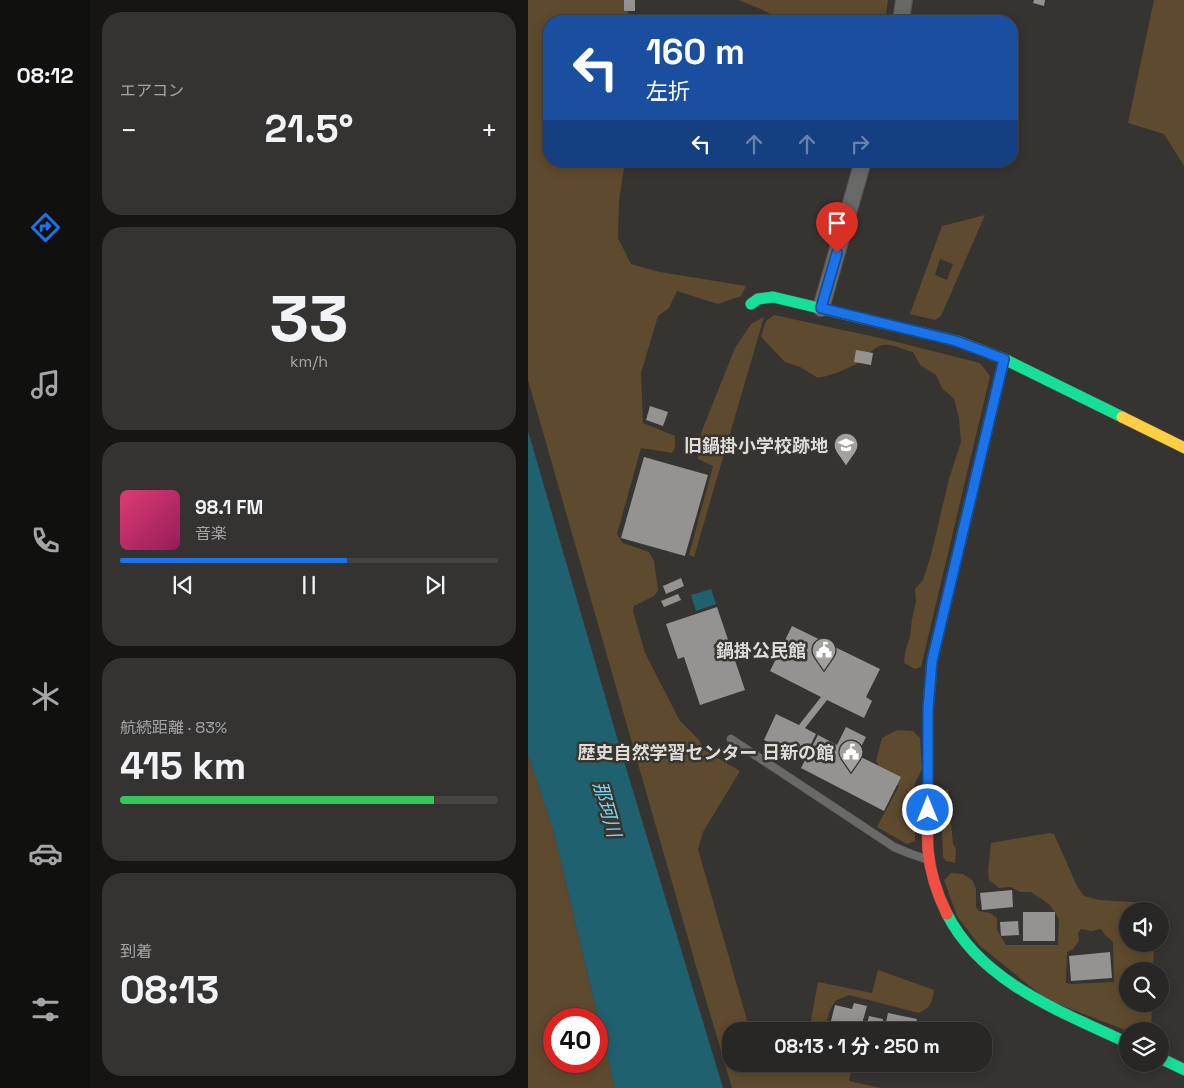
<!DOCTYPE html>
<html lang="ja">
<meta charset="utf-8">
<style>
body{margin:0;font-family:"Space Grotesk","Noto Sans JP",sans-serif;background:#343332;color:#f1f3f6;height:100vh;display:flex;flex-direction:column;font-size:19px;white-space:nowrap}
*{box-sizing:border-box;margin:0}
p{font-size:16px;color:#a5a5a7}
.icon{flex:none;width:28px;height:28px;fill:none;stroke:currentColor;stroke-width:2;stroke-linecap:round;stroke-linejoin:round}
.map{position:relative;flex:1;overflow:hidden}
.details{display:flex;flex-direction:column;gap:12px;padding:12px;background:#161514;width:438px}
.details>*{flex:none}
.guide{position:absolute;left:15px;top:15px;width:475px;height:152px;border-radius:20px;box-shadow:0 2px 12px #0003,0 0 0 1px #444442;background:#1a4fa0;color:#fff;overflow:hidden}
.fabs{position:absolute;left:591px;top:902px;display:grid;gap:10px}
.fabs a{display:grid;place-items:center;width:50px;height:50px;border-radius:50%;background:#282725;box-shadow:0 2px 12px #0003,0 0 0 1px #444442;font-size:25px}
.speed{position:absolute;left:15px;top:1008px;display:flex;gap:10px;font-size:25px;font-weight:700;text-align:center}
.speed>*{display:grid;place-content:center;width:65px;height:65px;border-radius:50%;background:#282725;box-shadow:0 2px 12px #0003,0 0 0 1px #444442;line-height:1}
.speed .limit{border:8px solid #d22;background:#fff;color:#111}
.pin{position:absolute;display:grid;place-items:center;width:42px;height:42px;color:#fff;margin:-51px -21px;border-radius:50% 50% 50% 0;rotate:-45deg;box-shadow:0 0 5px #0007}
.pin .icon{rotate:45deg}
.me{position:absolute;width:55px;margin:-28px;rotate:0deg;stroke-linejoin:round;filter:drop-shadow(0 0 4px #0008)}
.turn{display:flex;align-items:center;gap:18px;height:105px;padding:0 20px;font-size:22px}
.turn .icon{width:65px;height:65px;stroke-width:2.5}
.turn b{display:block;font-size:35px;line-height:42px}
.lanes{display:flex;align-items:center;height:48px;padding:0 20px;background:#0003;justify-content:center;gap:25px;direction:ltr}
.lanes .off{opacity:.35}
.big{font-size:38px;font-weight:700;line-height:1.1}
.details .widget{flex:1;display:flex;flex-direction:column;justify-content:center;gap:8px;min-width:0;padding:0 18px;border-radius:20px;background:#343332}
.details .dial{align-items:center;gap:0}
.dial b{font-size:65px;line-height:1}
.song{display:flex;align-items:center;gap:15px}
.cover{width:60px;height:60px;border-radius:8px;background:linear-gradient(135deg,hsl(340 70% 55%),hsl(330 70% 35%))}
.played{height:5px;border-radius:2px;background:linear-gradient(90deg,#1a73e8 60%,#444442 60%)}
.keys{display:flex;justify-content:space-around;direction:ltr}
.heat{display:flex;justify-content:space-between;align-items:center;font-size:28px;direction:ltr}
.charge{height:8px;border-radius:4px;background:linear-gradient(90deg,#34c759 83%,#444442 0)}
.trip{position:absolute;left:194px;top:1022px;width:270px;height:50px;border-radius:20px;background:#282725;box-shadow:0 2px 12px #0003,0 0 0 1px #444442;font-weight:700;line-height:50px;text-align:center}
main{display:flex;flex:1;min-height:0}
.tab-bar{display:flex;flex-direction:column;width:90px;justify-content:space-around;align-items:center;background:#10100f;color:#a5a5a7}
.tab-bar .icon{width:35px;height:35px}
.tab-bar .active{color:#1a73e8}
.tab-bar b{font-size:22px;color:#f1f3f6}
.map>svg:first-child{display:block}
</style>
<main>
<nav class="tab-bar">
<b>08:12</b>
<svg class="icon active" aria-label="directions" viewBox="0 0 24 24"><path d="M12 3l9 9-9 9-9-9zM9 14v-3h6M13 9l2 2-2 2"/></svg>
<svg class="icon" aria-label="music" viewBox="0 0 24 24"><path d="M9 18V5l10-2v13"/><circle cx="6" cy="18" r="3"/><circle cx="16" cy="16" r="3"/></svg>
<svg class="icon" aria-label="phone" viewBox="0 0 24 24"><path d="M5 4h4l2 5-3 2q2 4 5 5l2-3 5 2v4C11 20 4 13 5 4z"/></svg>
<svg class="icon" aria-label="climate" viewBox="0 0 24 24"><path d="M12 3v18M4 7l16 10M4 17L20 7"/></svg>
<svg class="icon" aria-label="car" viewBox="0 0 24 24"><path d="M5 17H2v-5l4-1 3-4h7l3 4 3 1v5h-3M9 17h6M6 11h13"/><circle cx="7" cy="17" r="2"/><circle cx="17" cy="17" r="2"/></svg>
<svg class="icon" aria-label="filters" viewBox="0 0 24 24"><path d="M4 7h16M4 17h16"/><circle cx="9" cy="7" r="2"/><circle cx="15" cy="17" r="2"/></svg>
</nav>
<section class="details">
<div class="widget"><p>エアコン</p>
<div class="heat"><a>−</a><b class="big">21.5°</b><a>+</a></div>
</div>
<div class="widget dial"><b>33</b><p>km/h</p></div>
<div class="widget">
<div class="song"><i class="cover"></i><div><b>98.1 FM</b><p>音楽</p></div></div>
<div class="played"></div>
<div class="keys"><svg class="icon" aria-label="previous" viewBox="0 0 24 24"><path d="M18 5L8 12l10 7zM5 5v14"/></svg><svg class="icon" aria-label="pause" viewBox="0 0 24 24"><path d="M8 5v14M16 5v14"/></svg><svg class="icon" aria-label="next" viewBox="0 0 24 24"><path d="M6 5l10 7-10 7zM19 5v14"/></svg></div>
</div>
<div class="widget"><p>航続距離 · 83%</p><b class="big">415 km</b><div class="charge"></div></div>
<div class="widget"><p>到着</p><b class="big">08:13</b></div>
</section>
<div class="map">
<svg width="657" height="1088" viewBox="0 0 657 1088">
<rect width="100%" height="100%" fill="#363431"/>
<!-- green -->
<g fill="#5e4a2e" fill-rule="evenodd">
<path d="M0 0H97L102 21H21V161H97L91 201 90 238 103 264 132 272 218 286 213 296 190 304 149 291 141 308 130 316 113 373 115 423 147 436V448L144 453 113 448 89 534 95 543 121 552 126 561 130 591 126 596 106 606 105 611 117 653 152 721 171 740 176 750 212 771 175 832 170 849 222 1031H202V1064H242L272 1068 273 1064H324L321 1081 353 1088H204L170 973 0 380Z"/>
<path d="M211 0H360L357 21H253L237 11Z"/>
<path d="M626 0H656V166L636 134 600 123Z"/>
<path d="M457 215 413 316 407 320 382 314 414 226ZM412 259 425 264 419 280 407 275Z"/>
<path d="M246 315 361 340 452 363 462 376 393 667 387 669 376 663 377 653 382 636 384 619 388 602 387 589 395 580 403 555 421 479 433 442 431 418 426 399 414 388 408 375 392 365 385 352C376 350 364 343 355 345 346 346 340 356 333 361 320 369 305 375 290 378L272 367 257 362 236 340 233 336 238 321Z"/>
<path d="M236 317 166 557 161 555 185 466 170 459 173 433 207 348 223 324Z"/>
<path d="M369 730 385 731 392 738 394 769 387 783V841L379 844 349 827 371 786C359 783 354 771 348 761L354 738Z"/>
<path d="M0 754 25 829 87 1088H0ZM26 1019H69V1061H26Z"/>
<path d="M420 788 425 844 428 849 427 863 418 861 415 857 413 809 415 794Z"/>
<path d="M521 833 526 834 549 886 556 896 571 900 619 903 627 907V911H600V944H626L625 971H600V1004H624L623 1031H600L519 1000 451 945 429 916 416 880 423 873 435 874 445 881 448 889V907L451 911 462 913 469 918V930L478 945H530L531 919 522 905 503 892H492L483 887 471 888 461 880 460 871 463 843ZM553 929 563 931 573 929 577 935 585 942 586 982 543 984 538 983 539 952 545 949 551 941 550 933Z"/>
<path d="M350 970 406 990C404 1003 403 1007 391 1013L321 995 307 1001 301 1012 299 1021 340 1031H279L282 1026 290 982 344 993Z"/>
</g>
<!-- water -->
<g fill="#206170">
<path d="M0 431 92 748 195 1088H87L25 829 0 754Z"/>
<path d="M183 589 188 604 168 611 163 595Z"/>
</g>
<!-- building -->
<g fill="#959391">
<rect x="96" y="0" width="11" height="11"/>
<path d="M506 0H517L516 6 505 3Z"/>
<path d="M191 14 204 17 203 21H189Z"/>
<path d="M328 350 345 353 343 365 326 362Z"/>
<path d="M122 406 140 412 135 426 118 420Z"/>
<path d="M116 457 180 475 157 556 93 538Z"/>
<path d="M153 578 156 586 138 594 135 586Z"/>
<path d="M150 594 153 600 136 607 133 601Z"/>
<path d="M189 607 217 690 172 705 156 657 150 659 138 624Z"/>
<path d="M264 626 352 669 338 697 344 701 336 718 299 700 277 728 288 734 275 760 236 740 248 714 271 725 293 697 242 671Z"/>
<path d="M318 727 338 737 329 755 373 777 356 811 273 768 290 735 309 745Z"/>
<path d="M484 890 485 907 454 910 452 893Z"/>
<rect x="495" y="912" width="32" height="29"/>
<path d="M490 921 491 935 473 936 472 922Z"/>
<path d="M582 952 584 978 543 981 541 956Z"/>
<path d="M326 1003 339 1006 332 1031H327L302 1025 307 1005 324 1009Z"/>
<path d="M360 1013 389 1019 386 1031H356Z"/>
<path d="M341 1016 355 1019 353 1031H337Z"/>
</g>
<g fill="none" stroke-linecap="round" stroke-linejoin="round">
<defs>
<path id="lane" d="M203 739 366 847 383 854 398 859"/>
<g id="street">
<path d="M373 21 376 0"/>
<path d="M293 308 335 161"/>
</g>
<g id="fast">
<path d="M223 304 230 299 245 297 429 341 476 359 594 417"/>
<path d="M400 798V709L404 661 476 359"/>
<path d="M419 914C454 983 534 1012 600 1043"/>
<path d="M632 1058 657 1070"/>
</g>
<path id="slow" d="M594 417 657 448"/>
<path id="jam" d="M400 798C400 815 399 833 400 850 402 872 409 894 419 914"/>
</defs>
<!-- lane casing -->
<use href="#lane" stroke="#535250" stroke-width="9"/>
<!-- street casing -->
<use href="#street" stroke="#535250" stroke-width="18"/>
<!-- fast casing -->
<use href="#fast" stroke="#535250" stroke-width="12"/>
<!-- slow casing -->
<use href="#slow" stroke="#535250" stroke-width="12"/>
<!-- jam casing -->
<use href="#jam" stroke="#535250" stroke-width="12"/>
<!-- lane -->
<use href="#lane" stroke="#696967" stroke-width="8"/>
<!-- street -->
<use href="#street" stroke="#696967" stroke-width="16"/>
<!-- fast -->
<use href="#fast" stroke="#16e098" stroke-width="11"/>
<!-- slow -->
<use href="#slow" stroke="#ffcf43" stroke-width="11"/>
<!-- jam -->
<use href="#jam" stroke="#f24e42" stroke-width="11"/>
</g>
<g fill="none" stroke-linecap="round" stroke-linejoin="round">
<defs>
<path id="route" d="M309 253 293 308 428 341 476 359 404 661 400 709V810"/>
</defs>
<!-- route casing -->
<use href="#route" stroke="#114b97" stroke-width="12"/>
<!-- route -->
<use href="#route" stroke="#1a73e8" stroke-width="9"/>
</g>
<!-- icons -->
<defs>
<symbol id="school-pin" viewBox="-11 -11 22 30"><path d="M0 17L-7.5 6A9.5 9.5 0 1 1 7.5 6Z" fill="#a3a19e" stroke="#38342f"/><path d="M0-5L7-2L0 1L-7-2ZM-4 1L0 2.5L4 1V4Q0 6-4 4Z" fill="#fff"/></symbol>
<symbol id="civic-pin" viewBox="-11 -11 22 30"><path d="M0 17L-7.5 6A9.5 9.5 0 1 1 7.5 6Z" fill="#a3a19e" stroke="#38342f"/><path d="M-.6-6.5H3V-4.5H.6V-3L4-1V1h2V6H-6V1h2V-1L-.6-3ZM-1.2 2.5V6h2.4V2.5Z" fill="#fff"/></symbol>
</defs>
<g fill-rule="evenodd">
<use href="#school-pin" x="304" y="431" width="28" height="38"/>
<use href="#civic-pin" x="282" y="636" width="28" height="38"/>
<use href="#civic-pin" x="309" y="738" width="28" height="38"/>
</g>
<g text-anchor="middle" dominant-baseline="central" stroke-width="5" stroke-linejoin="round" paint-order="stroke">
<!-- poi labels -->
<g font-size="18" font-weight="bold" fill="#dedcd9" stroke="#38342f" text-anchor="end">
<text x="300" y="445">旧鍋掛小学校跡地</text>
<text x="278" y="650">鍋掛公民館</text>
<text x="306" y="752">歴史自然学習センター 日新の館</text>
</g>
<!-- water labels -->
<g font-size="19" font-style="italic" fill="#71d8f3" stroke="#38342f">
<text transform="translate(79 809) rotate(74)">那珂川</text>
</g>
</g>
</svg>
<div class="fabs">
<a><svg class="icon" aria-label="sound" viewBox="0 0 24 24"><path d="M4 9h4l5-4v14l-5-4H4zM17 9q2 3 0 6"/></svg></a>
<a><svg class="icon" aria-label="search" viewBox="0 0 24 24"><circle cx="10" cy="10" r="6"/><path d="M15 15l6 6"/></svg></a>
<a><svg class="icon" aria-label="layers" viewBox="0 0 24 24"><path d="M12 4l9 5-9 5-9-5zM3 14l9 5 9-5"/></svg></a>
</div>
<div class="speed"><div class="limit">40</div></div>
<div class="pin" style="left:309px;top:253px;background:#d93025"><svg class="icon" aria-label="arrive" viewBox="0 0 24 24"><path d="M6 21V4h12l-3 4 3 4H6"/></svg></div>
<svg class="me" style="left:400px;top:810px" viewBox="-20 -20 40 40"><circle r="17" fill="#1a73e8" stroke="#fff" stroke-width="3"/><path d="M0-11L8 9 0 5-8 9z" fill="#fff"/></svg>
<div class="trip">08:13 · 1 分 · 250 m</div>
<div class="guide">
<div class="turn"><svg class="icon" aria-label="left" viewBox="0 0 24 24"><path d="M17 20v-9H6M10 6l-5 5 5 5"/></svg><div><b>160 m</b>左折</div></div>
<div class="lanes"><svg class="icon" aria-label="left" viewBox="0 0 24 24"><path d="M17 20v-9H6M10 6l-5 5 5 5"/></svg><svg class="icon off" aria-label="ahead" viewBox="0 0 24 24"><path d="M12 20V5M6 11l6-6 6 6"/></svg><svg class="icon off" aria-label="ahead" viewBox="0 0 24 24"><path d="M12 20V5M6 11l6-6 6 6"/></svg><svg class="icon off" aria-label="right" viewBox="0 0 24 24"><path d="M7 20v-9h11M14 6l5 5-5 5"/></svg></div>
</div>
</div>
</main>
